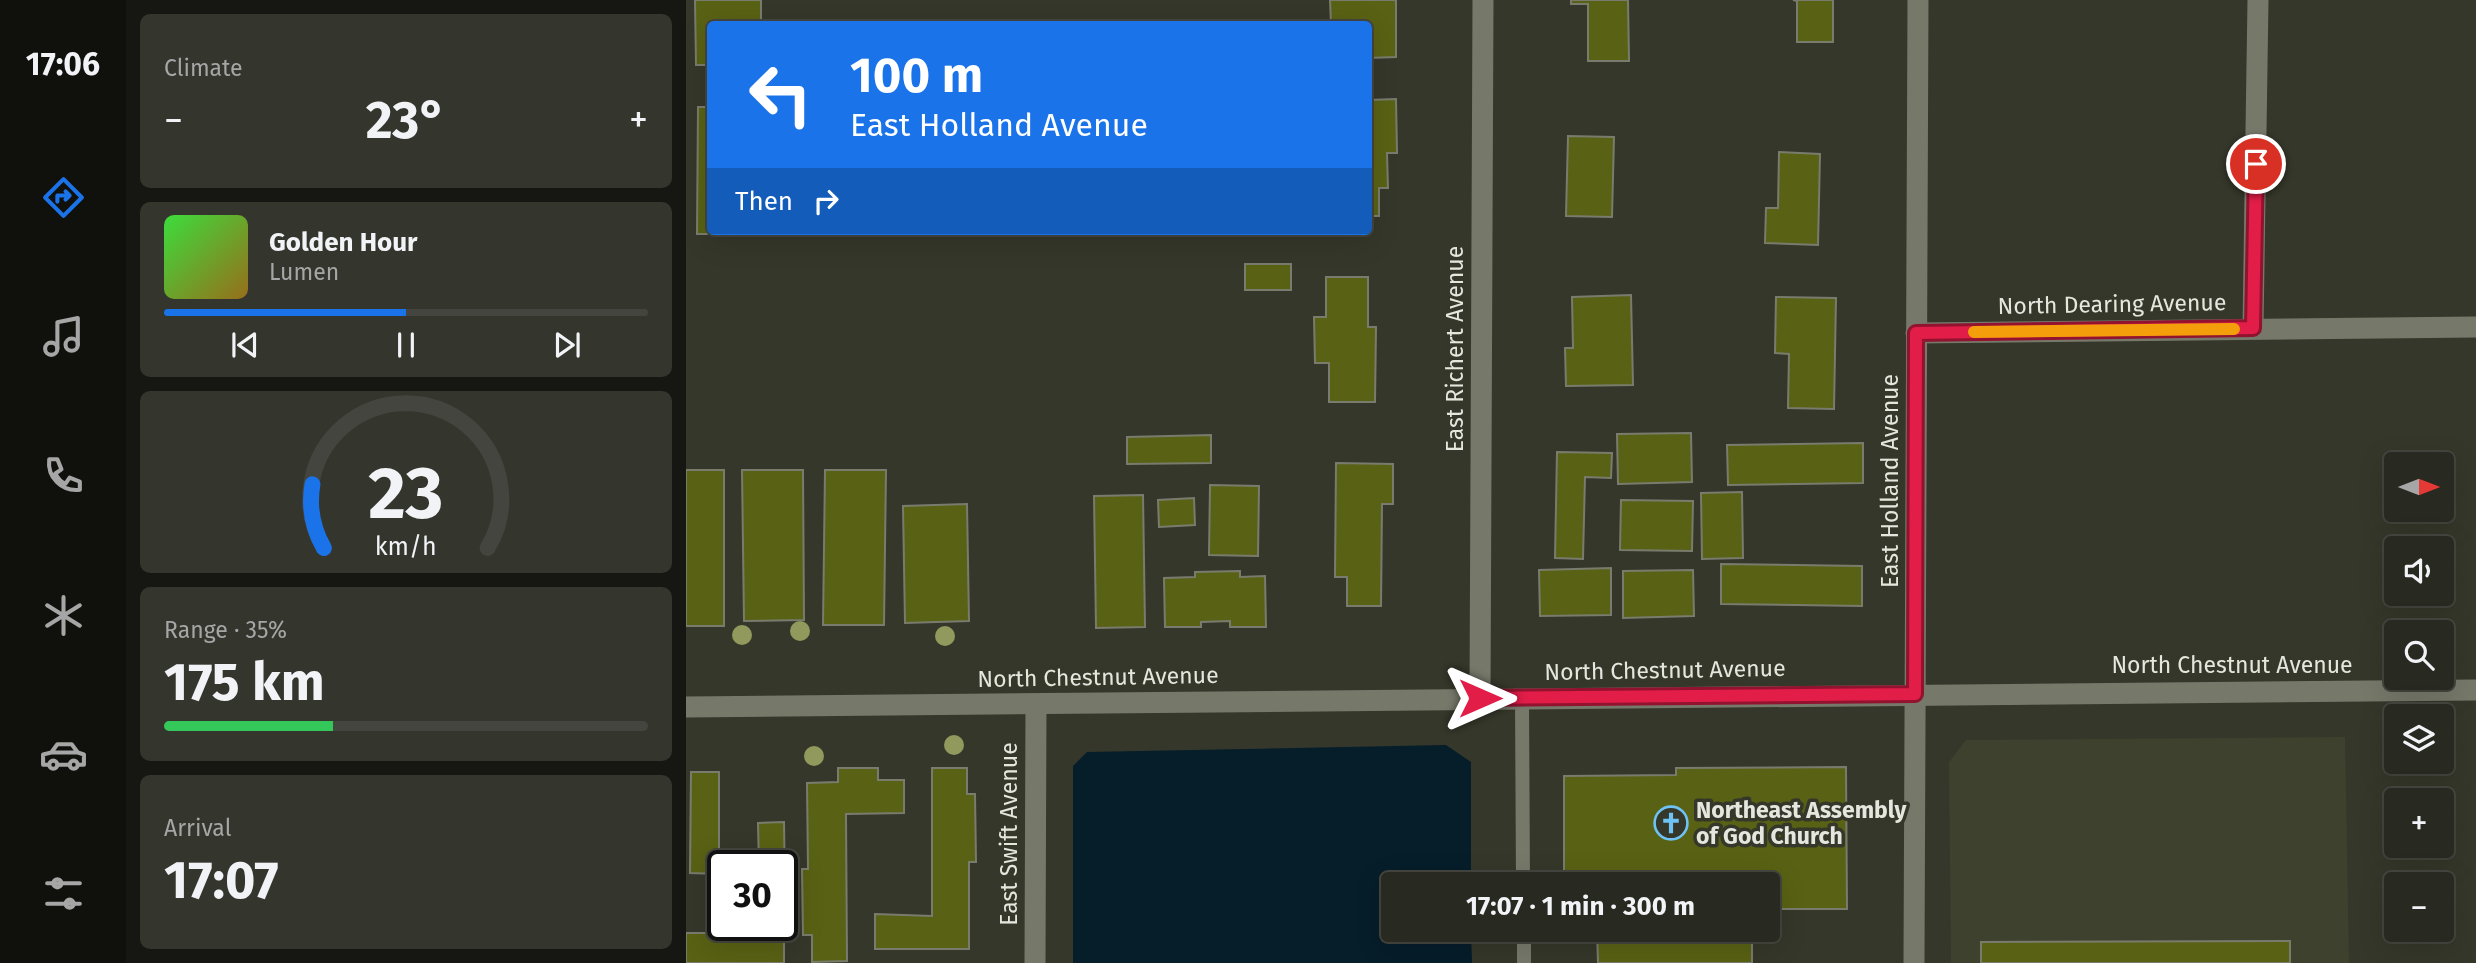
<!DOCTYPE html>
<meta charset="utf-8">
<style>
body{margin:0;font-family:"Fira Sans",sans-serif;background:#34352d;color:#f1f3f6;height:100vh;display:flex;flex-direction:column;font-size:26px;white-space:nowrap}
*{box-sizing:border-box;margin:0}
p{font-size:23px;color:#a5a6a5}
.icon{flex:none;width:38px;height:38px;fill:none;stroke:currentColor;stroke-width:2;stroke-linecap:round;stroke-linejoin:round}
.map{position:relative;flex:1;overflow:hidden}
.drawer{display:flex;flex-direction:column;gap:14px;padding:14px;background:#161712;width:560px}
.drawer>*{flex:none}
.top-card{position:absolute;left:21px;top:21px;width:665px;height:214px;border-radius:7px;box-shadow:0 7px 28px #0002,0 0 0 2px #44453e;background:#1a73e8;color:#fff;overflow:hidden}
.needle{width:46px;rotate:90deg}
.buttons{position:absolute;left:1698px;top:452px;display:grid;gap:14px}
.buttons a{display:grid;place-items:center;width:70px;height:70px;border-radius:7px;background:#282920;box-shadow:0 7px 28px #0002,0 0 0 2px #44453e;font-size:35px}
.speed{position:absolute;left:21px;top:850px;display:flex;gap:14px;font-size:35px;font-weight:700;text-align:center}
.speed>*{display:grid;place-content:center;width:91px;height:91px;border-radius:50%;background:#282920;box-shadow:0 7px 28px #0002,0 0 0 2px #44453e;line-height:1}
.speed .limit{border:4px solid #111;border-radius:10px;background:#fff;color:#111}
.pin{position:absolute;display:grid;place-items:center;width:60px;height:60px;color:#fff;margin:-30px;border:4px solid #fff;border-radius:50%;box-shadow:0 2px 7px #0007}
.me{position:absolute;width:77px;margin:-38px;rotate:90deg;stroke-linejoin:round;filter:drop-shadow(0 0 5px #0008)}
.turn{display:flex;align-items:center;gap:24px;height:147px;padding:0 28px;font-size:32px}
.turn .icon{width:91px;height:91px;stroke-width:2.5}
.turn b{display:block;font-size:49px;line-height:60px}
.then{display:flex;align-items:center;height:66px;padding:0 28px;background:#0003;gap:14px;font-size:26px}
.big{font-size:52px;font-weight:700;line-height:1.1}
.drawer .tile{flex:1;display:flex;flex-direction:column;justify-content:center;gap:10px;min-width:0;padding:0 24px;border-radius:10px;background:#34352d}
.drawer .dial{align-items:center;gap:0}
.dial svg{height:182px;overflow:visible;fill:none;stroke:#44453e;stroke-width:7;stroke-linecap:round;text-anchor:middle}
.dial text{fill:#f1f3f6;stroke:none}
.song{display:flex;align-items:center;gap:21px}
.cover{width:84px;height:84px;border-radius:10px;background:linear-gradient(135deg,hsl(120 70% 55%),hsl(40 70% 35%))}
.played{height:7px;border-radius:4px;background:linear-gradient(90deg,#1a73e8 50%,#44453e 50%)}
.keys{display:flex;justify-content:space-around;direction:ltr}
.heat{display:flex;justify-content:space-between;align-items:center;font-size:38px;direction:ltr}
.charge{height:10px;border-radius:5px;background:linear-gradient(90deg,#34c759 35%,#44453e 0)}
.trip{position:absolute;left:695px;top:872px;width:399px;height:70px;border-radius:7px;background:#282920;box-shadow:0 7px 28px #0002,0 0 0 2px #44453e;font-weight:700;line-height:70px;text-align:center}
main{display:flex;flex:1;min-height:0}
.tab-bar{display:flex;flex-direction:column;width:126px;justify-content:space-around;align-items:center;background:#10100d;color:#a5a6a5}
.tab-bar .icon{width:49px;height:49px}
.tab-bar .on{color:#1a73e8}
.tab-bar b{font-size:32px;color:#f1f3f6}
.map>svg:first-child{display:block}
</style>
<main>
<nav class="tab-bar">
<b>17:06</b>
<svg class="icon on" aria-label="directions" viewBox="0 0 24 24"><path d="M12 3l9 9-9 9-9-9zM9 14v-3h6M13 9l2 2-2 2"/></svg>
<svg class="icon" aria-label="music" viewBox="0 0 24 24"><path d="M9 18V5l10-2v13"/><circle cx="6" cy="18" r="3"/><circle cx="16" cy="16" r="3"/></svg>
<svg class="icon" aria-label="phone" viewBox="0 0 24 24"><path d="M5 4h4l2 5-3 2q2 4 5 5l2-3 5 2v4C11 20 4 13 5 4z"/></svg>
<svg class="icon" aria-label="climate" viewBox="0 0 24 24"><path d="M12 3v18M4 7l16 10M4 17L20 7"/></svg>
<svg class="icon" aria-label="car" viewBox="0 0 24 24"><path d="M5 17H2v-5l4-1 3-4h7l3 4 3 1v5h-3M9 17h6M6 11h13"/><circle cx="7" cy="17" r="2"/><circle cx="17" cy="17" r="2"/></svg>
<svg class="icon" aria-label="filters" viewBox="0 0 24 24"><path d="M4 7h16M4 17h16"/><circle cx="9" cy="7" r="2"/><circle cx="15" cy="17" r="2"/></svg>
</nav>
<section class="drawer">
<div class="tile"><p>Climate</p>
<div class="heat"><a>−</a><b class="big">23°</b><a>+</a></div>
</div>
<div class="tile">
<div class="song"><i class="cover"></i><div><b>Golden Hour</b><p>Lumen</p></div></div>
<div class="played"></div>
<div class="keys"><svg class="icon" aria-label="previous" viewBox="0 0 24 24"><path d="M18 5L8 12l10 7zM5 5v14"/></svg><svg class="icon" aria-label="pause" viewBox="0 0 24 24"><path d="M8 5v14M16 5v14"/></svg><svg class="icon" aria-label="next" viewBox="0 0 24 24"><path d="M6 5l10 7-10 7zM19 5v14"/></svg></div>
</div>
<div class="tile dial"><svg viewBox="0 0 100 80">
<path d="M14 69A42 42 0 1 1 86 69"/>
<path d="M14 69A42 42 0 0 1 9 41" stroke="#1a73e8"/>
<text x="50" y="56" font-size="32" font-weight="700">23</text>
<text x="50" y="72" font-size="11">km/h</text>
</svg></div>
<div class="tile"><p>Range · 35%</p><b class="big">175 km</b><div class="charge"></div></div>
<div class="tile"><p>Arrival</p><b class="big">17:07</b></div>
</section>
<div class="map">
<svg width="1790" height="963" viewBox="0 0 1790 963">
<rect width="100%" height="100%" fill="#35372a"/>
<!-- built -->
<path fill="#3e412e" d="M1659 737 1663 963H1265L1263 762 1280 740Z"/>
<!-- water -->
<path fill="#061d2a" d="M760 745 785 762V884H707V929H785L786 963H387V766L401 752Z"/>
<!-- building -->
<g fill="#596114" stroke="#797c6d" stroke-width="2">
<path d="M9 0H75V24H24V65H10Z"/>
<path d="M644 0H710V57L682 58V24H645Z"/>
<path d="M885 0H942L943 61H902V4H885Z"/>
<path d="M1147 0V42H1111V1L1107 0Z"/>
<path d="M710 99 711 153H701L702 188H693V216H682V100Z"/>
<path d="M12 107H24V231H58V234H11Z"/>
<path d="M882 136 928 137 926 217 880 216Z"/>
<path d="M1093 152 1134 154 1132 245 1079 243 1080 208H1092Z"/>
<rect x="559" y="264" width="46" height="26"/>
<path d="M640 277H682V327H690L689 402H643V363H629L628 317H640Z"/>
<path d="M945 295 947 385 880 386 879 348H887L886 297Z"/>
<path d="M1090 297 1150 298 1148 409 1102 408 1103 354 1089 353Z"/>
<path d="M1005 433 1006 482 932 484 931 434Z"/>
<path d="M525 435V463L441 464V437Z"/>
<path d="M1177 443V483L1042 485 1041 445Z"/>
<path d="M871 452 926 453 925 478 899 477 897 559 869 558Z"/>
<path d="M650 463 707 464V504H696L695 606H661V577H649Z"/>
<rect x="0" y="470" width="38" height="156"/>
<path d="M56 470H117L118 620 58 621Z"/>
<path d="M139 470H200L198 625H137Z"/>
<path d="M524 485 573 486 572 556 523 555Z"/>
<path d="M1056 492 1057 558 1016 559 1015 493Z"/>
<path d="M457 495 459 627 410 628 408 496Z"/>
<path d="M508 498 509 525 473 527 472 500Z"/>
<path d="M935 500 1007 501 1006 551 934 550Z"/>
<path d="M281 504 283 621 219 623 217 506Z"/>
<path d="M1035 564 1176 566V606L1035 604Z"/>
<path d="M925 568V615L854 616 853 570Z"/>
<path d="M1007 570 1008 616 937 618V571Z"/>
<path d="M554 571V577L579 576 580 627H544V621L515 622V627H479L478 578 509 577V572Z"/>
<path d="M1160 767 1161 909H1094V924H1082V884H878V776L990 775V768Z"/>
<path d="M152 768H192V780H218V813L160 814 161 961 126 962V935H117L116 869H122L121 783 152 782Z"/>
<path d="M246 768H281V794H289L290 862H283V949H189V914L246 916Z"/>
<path d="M5 772H33V874L4 873Z"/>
<path d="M98 822 99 887H96V866H73L72 823Z"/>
<path d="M911 929H1066V963H912Z"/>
<rect x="0" y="933" width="98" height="30"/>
<path d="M1604 941V963H1295V942Z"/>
</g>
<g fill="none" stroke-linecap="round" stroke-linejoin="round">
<!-- lane -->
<g stroke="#76796a" stroke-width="14">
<path d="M836 698 837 884"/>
<path d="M838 929V963"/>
</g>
<!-- street -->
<g stroke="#76796a" stroke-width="21">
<path d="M1567 328 1572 0"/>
<path d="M1230 333 1790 327"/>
<path d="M794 698 797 0"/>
<path d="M0 707 1790 690"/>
<path d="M349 963 350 704"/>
<path d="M1228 963 1232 0"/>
</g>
</g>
<!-- trees -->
<g fill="#919a5c">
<circle cx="114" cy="631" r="10"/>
<circle cx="56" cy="635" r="10"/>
<circle cx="259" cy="636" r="10"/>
<circle cx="268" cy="745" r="10"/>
<circle cx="128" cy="756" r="10"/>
</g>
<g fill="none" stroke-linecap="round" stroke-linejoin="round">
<defs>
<path id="route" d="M794 698 1229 694 1230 333 1567 328 1570 164"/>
</defs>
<!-- route casing -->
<use href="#route" stroke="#92132f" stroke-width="18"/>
<!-- route -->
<use href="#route" stroke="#e11d48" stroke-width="12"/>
<!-- slow -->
<path stroke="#f59e0b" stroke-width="12" d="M1288 332 1548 329"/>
</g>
<!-- icons -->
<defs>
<symbol id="church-ring" viewBox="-11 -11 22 22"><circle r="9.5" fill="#35372a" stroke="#6fc2f4" stroke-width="1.5"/><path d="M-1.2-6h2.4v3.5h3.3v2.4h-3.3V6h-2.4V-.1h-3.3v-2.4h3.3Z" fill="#6fc2f4"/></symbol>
</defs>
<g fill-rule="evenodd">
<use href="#church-ring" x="966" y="804" width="38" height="38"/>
</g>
<g text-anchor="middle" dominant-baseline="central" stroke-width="7" stroke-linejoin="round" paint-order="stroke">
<!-- street labels -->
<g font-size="23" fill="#e5e7df" stroke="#35372a">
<text transform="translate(1426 304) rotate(-1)">North Dearing Avenue</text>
<text transform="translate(769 349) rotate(-90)">East Richert Avenue</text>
<text transform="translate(1204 481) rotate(-90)">East Holland Avenue</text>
<text x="1546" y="665">North Chestnut Avenue</text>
<text transform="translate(979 670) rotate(-1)">North Chestnut Avenue</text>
<text transform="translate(412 677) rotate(-1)">North Chestnut Avenue</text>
<text transform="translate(323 834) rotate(-90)">East Swift Avenue</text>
</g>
<!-- poi labels -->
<g font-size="23" font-weight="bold" fill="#e5e7df" stroke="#35372a" text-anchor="start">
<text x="1010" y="810">Northeast Assembly<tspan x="1010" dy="26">of God Church</tspan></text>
</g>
</g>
</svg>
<div class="buttons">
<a><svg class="needle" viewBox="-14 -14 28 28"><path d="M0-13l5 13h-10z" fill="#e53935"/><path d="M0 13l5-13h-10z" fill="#a5a6a5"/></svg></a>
<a><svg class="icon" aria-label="sound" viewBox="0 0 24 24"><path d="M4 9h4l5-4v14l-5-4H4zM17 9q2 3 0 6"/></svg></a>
<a><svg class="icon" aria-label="search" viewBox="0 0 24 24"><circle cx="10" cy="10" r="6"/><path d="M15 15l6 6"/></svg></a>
<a><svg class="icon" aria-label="layers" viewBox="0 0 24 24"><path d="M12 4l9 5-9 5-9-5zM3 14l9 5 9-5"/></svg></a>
<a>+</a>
<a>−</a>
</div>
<div class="speed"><div class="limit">30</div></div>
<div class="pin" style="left:1570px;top:164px;background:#d93025"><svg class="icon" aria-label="arrive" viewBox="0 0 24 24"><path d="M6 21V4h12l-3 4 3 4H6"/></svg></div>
<svg class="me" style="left:794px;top:698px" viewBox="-20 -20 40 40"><path d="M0-17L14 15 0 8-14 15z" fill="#e11d48" stroke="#fff" stroke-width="4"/></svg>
<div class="trip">17:07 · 1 min · 300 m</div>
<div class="top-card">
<div class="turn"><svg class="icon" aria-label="left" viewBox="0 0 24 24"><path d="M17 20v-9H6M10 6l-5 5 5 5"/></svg><div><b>100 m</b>East Holland Avenue</div></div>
<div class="then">Then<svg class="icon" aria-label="right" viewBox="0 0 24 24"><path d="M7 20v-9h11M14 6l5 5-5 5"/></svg></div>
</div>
</div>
</main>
